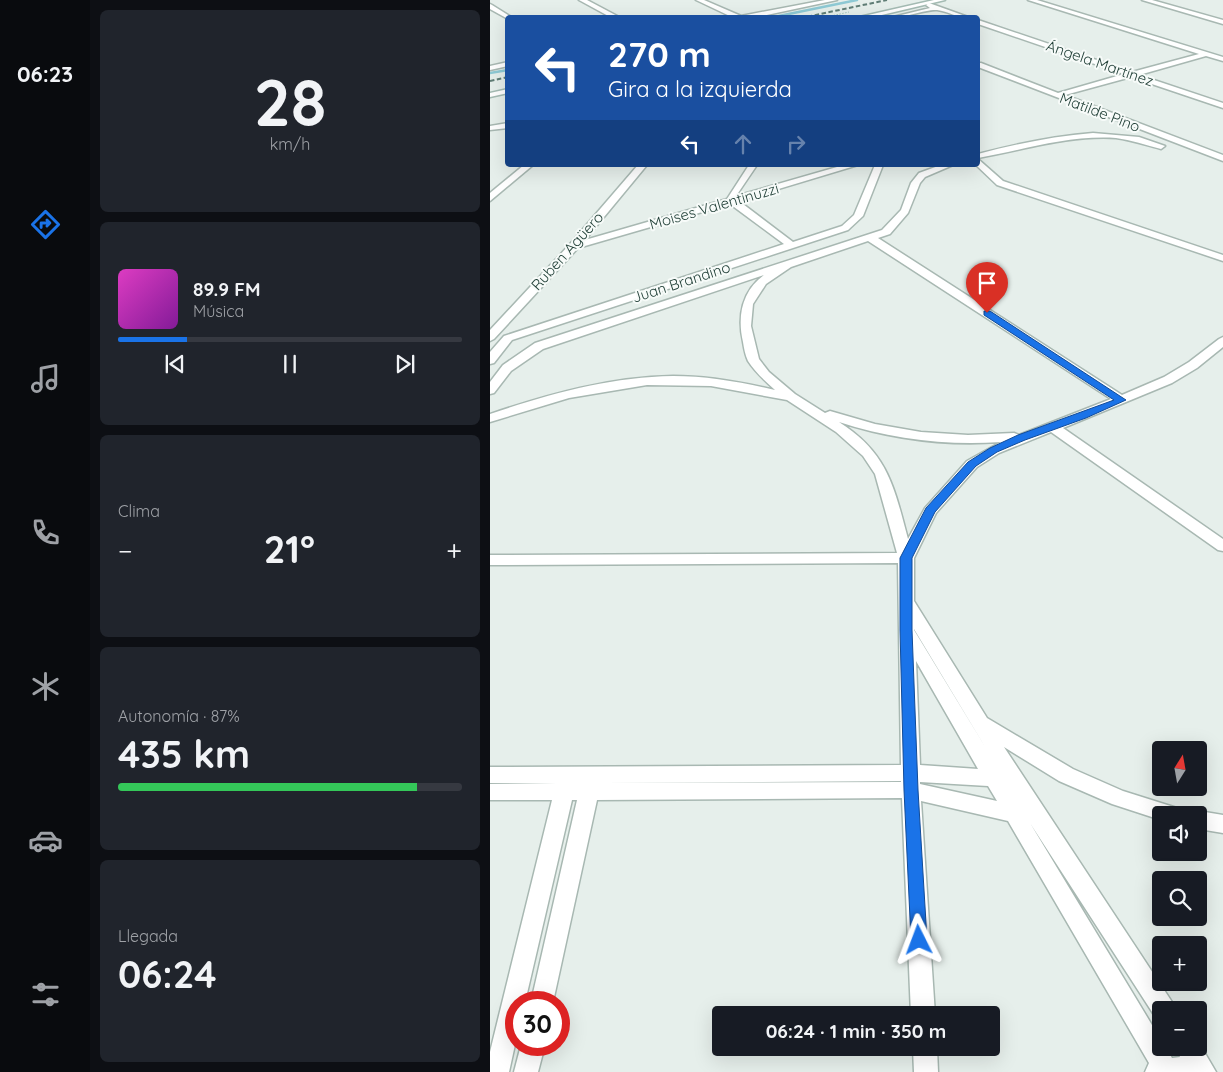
<!DOCTYPE html>
<html lang="es">
<meta charset="utf-8">
<style>
body{margin:0;font-family:Quicksand,sans-serif;background:#20242c;color:#f1f3f6;height:100vh;display:flex;flex-direction:column;font-size:19px;white-space:nowrap}
*{box-sizing:border-box;margin:0}
p{font-size:16px;color:#9ea1a6}
.icon{flex:none;width:28px;height:28px;fill:none;stroke:currentColor;stroke-width:2;stroke-linecap:round;stroke-linejoin:round}
.map{position:relative;flex:1;overflow:hidden}
.panel{display:flex;flex-direction:column;gap:10px;padding:10px;background:#0d0f14;width:400px}
.panel>*{flex:none}
.banner{position:absolute;left:15px;top:15px;width:475px;height:152px;border-radius:5px;box-shadow:0 5px 20px #0002;background:#1a4fa0;color:#fff;overflow:hidden}
.needle{width:32px;rotate:11deg}
.buttons{position:absolute;left:662px;top:741px;display:grid;gap:10px}
.buttons a{display:grid;place-items:center;width:55px;height:55px;border-radius:5px;background:#171b24;box-shadow:0 5px 20px #0002;font-size:25px}
.speed{position:absolute;left:15px;top:991px;display:flex;gap:10px;font-size:25px;font-weight:700;text-align:center}
.speed>*{display:grid;place-content:center;width:65px;height:65px;border-radius:50%;background:#171b24;box-shadow:0 5px 20px #0002;line-height:1}
.speed .limit{border:8px solid #d22;background:#fff;color:#111}
.pin{position:absolute;display:grid;place-items:center;width:42px;height:42px;color:#fff;margin:-51px -21px;border-radius:50% 50% 50% 0;rotate:-45deg;box-shadow:0 0 5px #0007}
.pin .icon{rotate:45deg}
.me{position:absolute;width:55px;margin:-28px;rotate:357deg;stroke-linejoin:round;filter:drop-shadow(0 0 4px #0008)}
.turn{display:flex;align-items:center;gap:18px;height:105px;padding:0 20px;font-size:22px}
.turn .icon{width:65px;height:65px;stroke-width:2.5}
.turn b{display:block;font-size:35px;line-height:42px}
.lanes{display:flex;align-items:center;height:48px;padding:0 20px;background:#0003;justify-content:center;gap:25px;direction:ltr}
.lanes .off{opacity:.35}
.big{font-size:38px;font-weight:700;line-height:1.1}
.panel .widget{flex:1;display:flex;flex-direction:column;justify-content:center;gap:8px;min-width:0;padding:0 18px;border-radius:8px;background:#20242c}
.panel .dial{align-items:center;gap:0}
.dial b{font-size:65px;line-height:1}
.song{display:flex;align-items:center;gap:15px}
.cover{width:60px;height:60px;border-radius:8px;background:linear-gradient(135deg,hsl(310 70% 55%),hsl(290 70% 35%))}
.played{height:5px;border-radius:2px;background:linear-gradient(90deg,#1a73e8 20%,#363941 20%)}
.keys{display:flex;justify-content:space-around;direction:ltr}
.heat{display:flex;justify-content:space-between;align-items:center;font-size:28px;direction:ltr}
.charge{height:8px;border-radius:4px;background:linear-gradient(90deg,#34c759 87%,#363941 0)}
.trip{position:absolute;left:222px;top:1006px;width:288px;height:50px;border-radius:5px;background:#171b24;box-shadow:0 5px 20px #0002;font-weight:700;line-height:50px;text-align:center}
main{display:flex;flex:1;min-height:0}
.dock{display:flex;flex-direction:column;width:90px;justify-content:space-around;align-items:center;background:#090b0e;color:#9ea1a6}
.dock .icon{width:35px;height:35px}
.dock .on{color:#1a73e8}
.dock b{font-size:22px;color:#f1f3f6}
.map>svg:first-child{display:block}
</style>
<main>
<nav class="dock">
<b>06:23</b>
<svg class="icon on" aria-label="directions" viewBox="0 0 24 24"><path d="M12 3l9 9-9 9-9-9zM9 14v-3h6M13 9l2 2-2 2"/></svg>
<svg class="icon" aria-label="music" viewBox="0 0 24 24"><path d="M9 18V5l10-2v13"/><circle cx="6" cy="18" r="3"/><circle cx="16" cy="16" r="3"/></svg>
<svg class="icon" aria-label="phone" viewBox="0 0 24 24"><path d="M5 4h4l2 5-3 2q2 4 5 5l2-3 5 2v4C11 20 4 13 5 4z"/></svg>
<svg class="icon" aria-label="climate" viewBox="0 0 24 24"><path d="M12 3v18M4 7l16 10M4 17L20 7"/></svg>
<svg class="icon" aria-label="car" viewBox="0 0 24 24"><path d="M5 17H2v-5l4-1 3-4h7l3 4 3 1v5h-3M9 17h6M6 11h13"/><circle cx="7" cy="17" r="2"/><circle cx="17" cy="17" r="2"/></svg>
<svg class="icon" aria-label="filters" viewBox="0 0 24 24"><path d="M4 7h16M4 17h16"/><circle cx="9" cy="7" r="2"/><circle cx="15" cy="17" r="2"/></svg>
</nav>
<section class="panel">
<div class="widget dial"><b>28</b><p>km/h</p></div>
<div class="widget">
<div class="song"><i class="cover"></i><div><b>89.9 FM</b><p>Música</p></div></div>
<div class="played"></div>
<div class="keys"><svg class="icon" aria-label="previous" viewBox="0 0 24 24"><path d="M18 5L8 12l10 7zM5 5v14"/></svg><svg class="icon" aria-label="pause" viewBox="0 0 24 24"><path d="M8 5v14M16 5v14"/></svg><svg class="icon" aria-label="next" viewBox="0 0 24 24"><path d="M6 5l10 7-10 7zM19 5v14"/></svg></div>
</div>
<div class="widget"><p>Clima</p>
<div class="heat"><a>−</a><b class="big">21°</b><a>+</a></div>
</div>
<div class="widget"><p>Autonomía · 87%</p><b class="big">435 km</b><div class="charge"></div></div>
<div class="widget"><p>Llegada</p><b class="big">06:24</b></div>
</section>
<div class="map">
<svg width="733" height="1072" viewBox="0 0 733 1072">
<rect width="100%" height="100%" fill="#e6efeb"/>
<g fill="none" stroke-linecap="round" stroke-linejoin="round">
<!-- stream -->
<g stroke="#8ec9d4" stroke-width="2.5">
<path d="M279 18 367 0"/>
<path d="M0 73 18 70"/>
</g>
<defs>
<g id="minor">
<path d="M89 0H97L131 18H122Z"/>
<path d="M206 0H214L251 16 335 0H347L263 18H244Z"/>
<path d="M538 0H547L733 57V61L716 56 649 75 733 103V108L641 77 575 95 733 155V161L488 67V63H491L568 93 634 74 488 24V20L642 72 709 54Z"/>
<path d="M652 0H662L733 20V24Z"/>
<path d="M439 3 478 17 479 18C467 18 458 11 447 10 437 9 414 18 399 18L440 8 436 5Z"/>
<path d="M0 4 2 5 23 18H18V19L0 9Z"/>
<path d="M18 62V66L0 70V66Z"/>
<path d="M18 123V128L0 130V126Z"/>
<path d="M603 133 649 137 675 146 671 149C656 145 641 140 626 138 578 135 534 150 488 158V154C526 144 564 136 603 133Z"/>
<path d="M488 159 513 181 733 255V261L507 185 486 165Z"/>
<path d="M34 165H43L0 201V193Z"/>
<path d="M148 165H157L95 240 237 199 259 165H267L246 196 354 165H368L249 201 303 242 352 226 364 215 385 165H393L373 216 358 230 22 340 4 363 0 364V352L14 336 294 244 240 204 88 248 4 339 0 341V330L80 244Z"/>
<path d="M451 165H463L435 177 430 183 418 213 400 234 388 238 632 395 674 377 699 362 729 339 733 337V347L707 368 682 383 573 428 733 539V551L728 550 561 432 509 453 487 467 446 513 424 558V601L497 718 583 769 633 791 690 809 693 815H671V820L622 804 569 781 514 747 682 1002 685 1010H671V1020L666 1018 540 823 671 1040V1048H676L682 1058 690 1057 686 1048H709V1043L726 1072H655L659 1063 518 821 431 801 445 1015H421L412 798 107 800 63 1002H41L87 800H82L35 1002H26V1040L19 1072H0V1052L62 800H0V784L67 783H0V767L411 765 408 563 0 565V555L407 553 385 474 373 456 346 432 297 400 221 386 157 385 79 398 0 422V414C59 394 120 377 183 376 217 376 251 382 285 390 275 381 265 372 258 361 255 355 254 348 253 342 247 316 252 291 274 275L53 349 21 371 4 393 0 394V382L13 365 45 343 392 230 411 210 421 183 429 173ZM378 241 621 399 529 435 524 433 478 435 431 432 385 424 340 411 335 413 305 394 279 372 269 359 261 326 263 304 276 284 301 267ZM349 422C401 439 457 446 511 442L477 461 435 508 418 539C404 487 398 453 349 422ZM424 629 497 750 424 630ZM426 661 488 769 430 765ZM411 781V782L110 783ZM430 782 498 786 507 801 430 784Z"/>
<path d="M709 811 733 815V833L709 829V815H701Z"/>
<path d="M31 1045H55L48 1072H24Z"/>
<path d="M423 1048H447L448 1072H424Z"/>
</g>
<g id="secondary">
<path d="M444 0H455L379 18H365Z"/>
<path d="M18 89V93L0 97V93Z"/>
</g>
</defs>
<!-- minor casing -->
<use href="#minor" stroke="#a8b8b2" stroke-width="3"/>
<!-- secondary casing -->
<use href="#secondary" stroke="#a4bbb3" stroke-width="3"/>
<!-- path -->
<path stroke="#86b3a5" stroke-width="1" stroke-dasharray="1 2" stroke-linecap="butt" d="M332 18 359 12"/>
<!-- minor -->
<use href="#minor" fill="#fff" fill-rule="evenodd"/>
<!-- secondary -->
<use href="#secondary" fill="#fff" fill-rule="evenodd"/>
<!-- rail -->
<g stroke="#5f7d75" stroke-width="2" stroke-dasharray="4.5 2.5" stroke-linecap="butt">
<path d="M311 18 397 0"/>
<path d="M0 81 18 77"/>
</g>
</g>
<!-- route -->
<path fill="#1a73e8" stroke="#114b97" d="M494 311H500L636 400 596 418 535 440 507 452 486 466 445 512 422 558V630L428 790 437 940 435 946 429 948 423 946 421 940 414 790 410 630V558L436 508 478 462 500 448 528 435 624 400 494 315Z"/>
<g text-anchor="middle" dominant-baseline="central" stroke-width="4" stroke-linejoin="round" paint-order="stroke">
<!-- far-street labels -->
<g font-size="15" fill="#24423a" stroke="#f7fbf9">
<text transform="translate(610 63) rotate(19)">Ángela Martínez</text>
<text transform="translate(610 112) rotate(21)">Matilde Pino</text>
<text transform="translate(224 206) rotate(-16)">Moises Valentinuzzi</text>
<text transform="translate(77 251) rotate(-48)">Ruben Agüero</text>
<text transform="translate(191 282) rotate(-18)">Juan Brandino</text>
</g>
</g>
</svg>
<div class="buttons">
<a><svg class="needle" viewBox="-14 -14 28 28"><path d="M0-13l5 13h-10z" fill="#e53935"/><path d="M0 13l5-13h-10z" fill="#9ea1a6"/></svg></a>
<a><svg class="icon" aria-label="sound" viewBox="0 0 24 24"><path d="M4 9h4l5-4v14l-5-4H4zM17 9q2 3 0 6"/></svg></a>
<a><svg class="icon" aria-label="search" viewBox="0 0 24 24"><circle cx="10" cy="10" r="6"/><path d="M15 15l6 6"/></svg></a>
<a>+</a>
<a>−</a>
</div>
<div class="speed"><div class="limit">30</div></div>
<div class="pin" style="left:497px;top:313px;background:#d93025"><svg class="icon" aria-label="arrive" viewBox="0 0 24 24"><path d="M6 21V4h12l-3 4 3 4H6"/></svg></div>
<svg class="me" style="left:429px;top:940px" viewBox="-20 -20 40 40"><path d="M0-17L14 15 0 8-14 15z" fill="#1a73e8" stroke="#fff" stroke-width="4"/></svg>
<div class="trip">06:24 · 1 min · 350 m</div>
<div class="banner">
<div class="turn"><svg class="icon" aria-label="left" viewBox="0 0 24 24"><path d="M17 20v-9H6M10 6l-5 5 5 5"/></svg><div><b>270 m</b>Gira a la izquierda</div></div>
<div class="lanes"><svg class="icon" aria-label="left" viewBox="0 0 24 24"><path d="M17 20v-9H6M10 6l-5 5 5 5"/></svg><svg class="icon off" aria-label="ahead" viewBox="0 0 24 24"><path d="M12 20V5M6 11l6-6 6 6"/></svg><svg class="icon off" aria-label="right" viewBox="0 0 24 24"><path d="M7 20v-9h11M14 6l5 5-5 5"/></svg></div>
</div>
</div>
</main>
